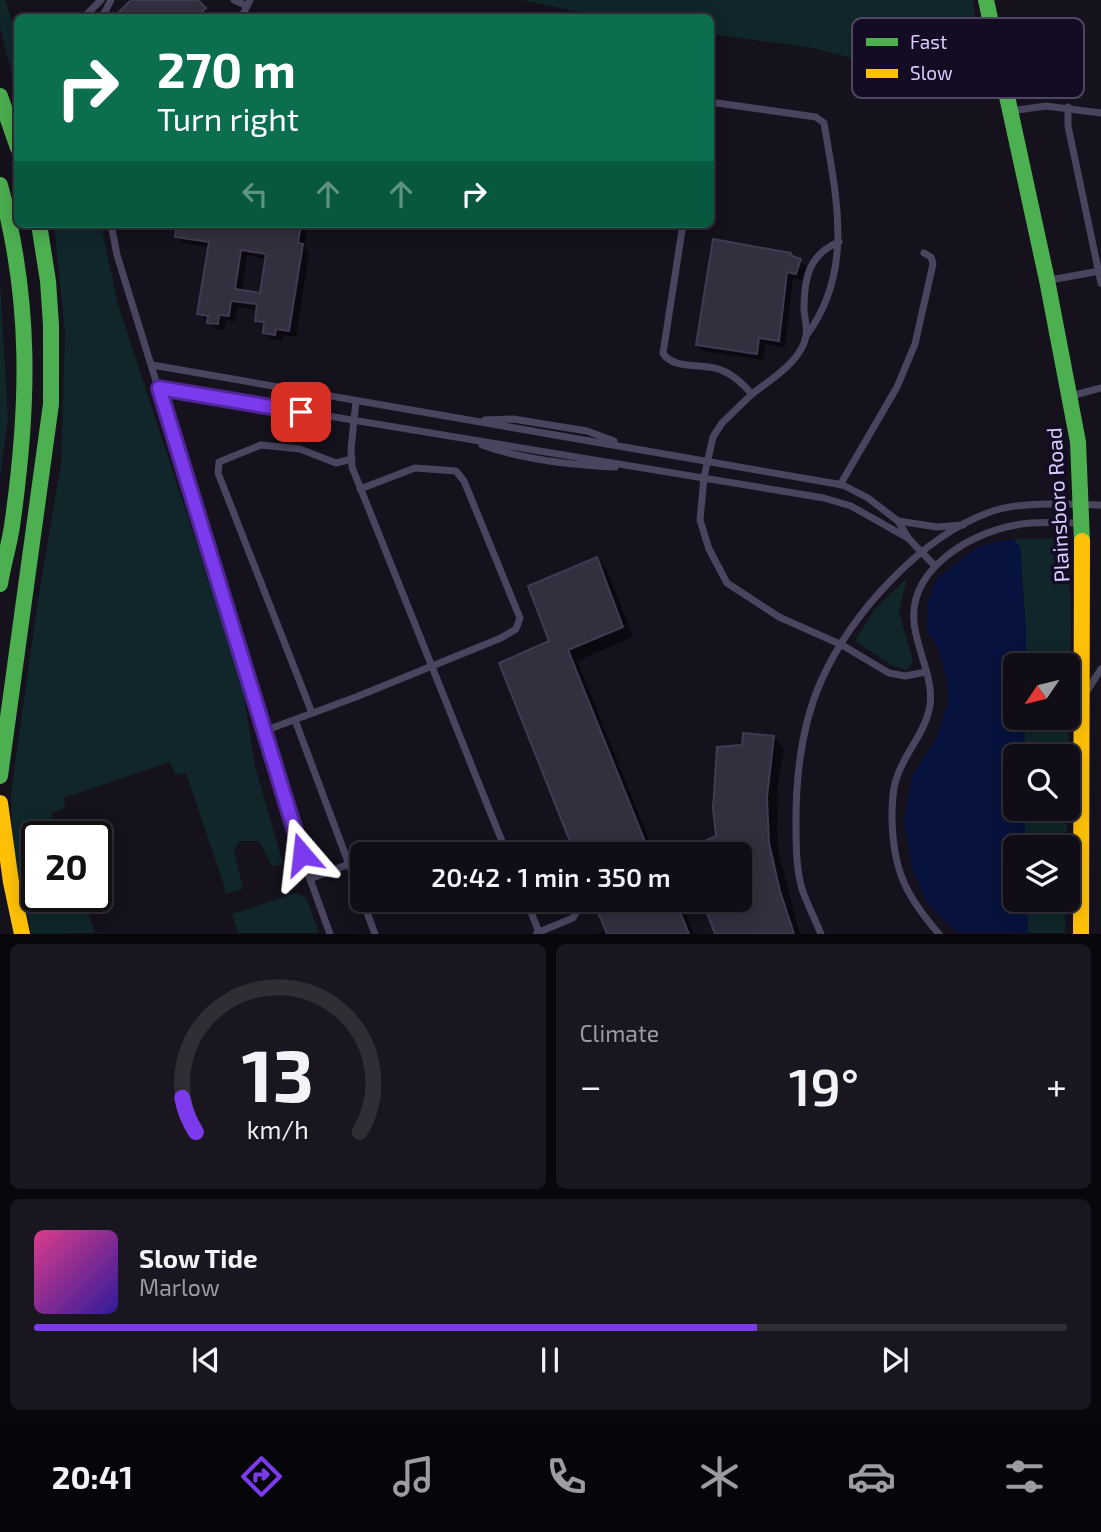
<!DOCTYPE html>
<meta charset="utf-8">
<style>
body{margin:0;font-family:"Exo 2",sans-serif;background:#19161f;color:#f1f3f6;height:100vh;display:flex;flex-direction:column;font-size:26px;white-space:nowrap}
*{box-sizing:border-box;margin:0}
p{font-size:23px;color:#9c9ca1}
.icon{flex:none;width:38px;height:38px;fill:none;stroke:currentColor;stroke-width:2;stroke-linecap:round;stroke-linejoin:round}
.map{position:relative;height:934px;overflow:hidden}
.drawer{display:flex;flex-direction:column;gap:10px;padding:10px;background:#09070c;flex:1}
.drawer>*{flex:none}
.top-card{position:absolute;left:14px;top:14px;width:700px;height:214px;border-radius:10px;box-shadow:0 4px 18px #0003,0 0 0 2px #302d35;background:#0b6e4f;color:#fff;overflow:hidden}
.needle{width:46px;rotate:235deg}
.fabs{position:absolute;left:1003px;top:653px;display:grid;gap:14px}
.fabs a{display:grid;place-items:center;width:77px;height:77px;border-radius:10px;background:#100d16;box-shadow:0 4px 18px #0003,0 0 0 2px #302d35;font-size:35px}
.speed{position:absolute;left:21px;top:821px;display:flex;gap:14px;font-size:35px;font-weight:700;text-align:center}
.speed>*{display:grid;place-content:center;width:91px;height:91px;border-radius:50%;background:#100d16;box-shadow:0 4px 18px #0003,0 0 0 2px #302d35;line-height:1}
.speed .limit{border:4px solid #111;border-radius:10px;background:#fff;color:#111}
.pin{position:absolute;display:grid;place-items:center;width:60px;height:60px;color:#fff;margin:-30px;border-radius:14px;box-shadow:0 4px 10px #0006}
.me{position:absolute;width:77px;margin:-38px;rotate:343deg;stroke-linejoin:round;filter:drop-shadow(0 0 5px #0008)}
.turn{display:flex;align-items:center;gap:24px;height:147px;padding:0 28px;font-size:32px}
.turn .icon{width:91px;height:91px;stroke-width:2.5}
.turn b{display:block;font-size:49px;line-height:60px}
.lanes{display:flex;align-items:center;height:66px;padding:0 28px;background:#0003;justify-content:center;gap:35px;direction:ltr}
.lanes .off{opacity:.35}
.big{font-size:52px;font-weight:600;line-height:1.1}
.drawer .widget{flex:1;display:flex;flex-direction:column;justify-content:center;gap:10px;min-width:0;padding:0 24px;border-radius:10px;background:#19161f}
.drawer .dial{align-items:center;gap:0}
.dial svg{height:182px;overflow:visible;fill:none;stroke:#302d35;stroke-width:7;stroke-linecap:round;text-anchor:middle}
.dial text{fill:#f1f3f6;stroke:none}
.song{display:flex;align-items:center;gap:21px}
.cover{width:84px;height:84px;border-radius:10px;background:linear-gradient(135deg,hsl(330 70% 55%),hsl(250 70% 35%))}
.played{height:7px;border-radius:4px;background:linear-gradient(90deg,#7c3aed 70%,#302d35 70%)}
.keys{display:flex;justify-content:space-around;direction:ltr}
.heat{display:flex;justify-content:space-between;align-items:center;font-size:38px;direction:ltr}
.drawer .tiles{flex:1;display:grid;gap:10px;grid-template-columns:1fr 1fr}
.widget:last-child{grid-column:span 2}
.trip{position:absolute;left:350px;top:842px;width:402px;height:70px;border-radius:10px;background:#100d16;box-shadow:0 4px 18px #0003,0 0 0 2px #302d35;font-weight:600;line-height:70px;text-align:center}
.tabs{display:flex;height:112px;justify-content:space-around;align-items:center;background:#060509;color:#9c9ca1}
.tabs .icon{width:49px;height:49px}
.tabs .active{color:#7c3aed}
.tabs b{font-size:32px;color:#f1f3f6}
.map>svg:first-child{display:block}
</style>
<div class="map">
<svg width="1101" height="934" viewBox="0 0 1101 934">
<rect width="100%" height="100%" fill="#15111d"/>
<!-- green -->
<g fill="#10262b">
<path d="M0 0H5L17 35V93L0 28Z"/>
<path d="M522 0H973L983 85 870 63 813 48 711 34 710 18 603 17Z"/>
<path d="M54 224H101L117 301 242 683 255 766 283 864 272 866 259 841H240L234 849 243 889 224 894 225 888 186 773 175 775 170 762 64 798 65 808 51 813 58 836H37V896H83L95 933 32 934 13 860 11 792 37 607 61 464 65 333Z"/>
<path d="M0 279 8 418 0 477Z"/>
<path d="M1060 538 1066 558 1071 601 1068 795V756H1024L1025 718H1068V665H1026V630L1020 547 1014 539Z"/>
<path d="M907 578 899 612 913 661 907 670 893 666 855 641 874 610Z"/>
<path d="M1024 809H1067V847H1025Z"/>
<path d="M295 893 306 897 319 933H238L232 914Z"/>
<path d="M1027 900H1066L1065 933H1028Z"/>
</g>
<!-- water -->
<path fill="#07133e" d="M1014 539 1020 547 1026 630V665H1015V718H1025L1024 756H1015V808L1024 809 1025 847H1015V900H1027L1028 933H960L952 928 927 903 913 870 904 821 913 774 936 739 949 700 947 679 939 650 927 630 928 600 936 580 973 550 986 544Z"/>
<!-- shadow -->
<g fill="#0007" fill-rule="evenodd">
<path d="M127 0H199L197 1 212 16 115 18 129 4Z"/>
<path d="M178 224H244L274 229 275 224H308L304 248 309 252 296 337 283 335 282 341 271 339 265 332V327L257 320 258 310 238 307 235 322 226 320 224 330 216 329 209 321 206 320 199 313 209 247 183 243 177 236ZM247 255 267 259 261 295 242 292Z"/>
<path d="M794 259 807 267 802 280 793 278 785 347 765 344 763 360 704 351 698 344Z"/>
<path d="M597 559 607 570 633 637 577 661 655 854H577L552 642Z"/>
<path d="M774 738 784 749 778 782 777 831 779 855 800 934H717L706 905 685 913 694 934H598L607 930 595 900H740V854H680L717 837 744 746Z"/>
</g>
<!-- building -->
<g fill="#342f3f" stroke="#423a52" stroke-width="2" fill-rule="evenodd">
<path d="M131 0H198L206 8 196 18H113Z"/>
<path d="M177 224H254L272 227 273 224H301L298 243 303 244 289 331 276 329 275 335 263 333 264 322 255 321 257 304 231 301 229 316 219 315 218 324 207 323 208 316 197 314 209 242 175 237ZM241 250 266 254 260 293 235 289Z"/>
<path d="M713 239 791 253 792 256 801 259 796 274 787 272 779 341 759 338 757 354 696 345Z"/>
<path d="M597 557 623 627 568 650 650 854H575L499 663 549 641 528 586Z"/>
<path d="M743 733 774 736 767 797 769 843 780 891 794 934H715L702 900H740V854H676L716 836 713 808 717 747 742 745Z"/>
<path d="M593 900H675L689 934H607Z"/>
</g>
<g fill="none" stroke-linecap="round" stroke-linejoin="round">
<!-- lane -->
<g stroke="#4a455f" stroke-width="7">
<path d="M234 0 247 6"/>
<path d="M83 18 101 0"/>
<path d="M99 18 105 12 111 0"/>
<path d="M241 18 250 0"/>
<path d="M710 102 816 117 824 123C836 196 855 271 806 336"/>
<path d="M1068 107V126L1101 283"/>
<path d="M1011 111 1046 106 1101 113"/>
<path d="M111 224 117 255 310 879 330 934"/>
<path d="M683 224 663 353C672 370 705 363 721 370 734 375 743 384 752 394L722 423 713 437 704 477 700 520 709 549 727 583 779 617 842 645 889 673 905 676 926 672"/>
<path d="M1050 280 1100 271"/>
<path d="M152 365 843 485 868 498 898 521 909 539 934 565"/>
<path d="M159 388 824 498 851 506 906 537"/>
<path d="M752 394C770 380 802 361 806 336 808 327 804 317 804 308 804 278 809 254 839 242"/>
<path d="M1071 396 1101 388"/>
<path d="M356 401 351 449 352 467 507 854"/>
<path d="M485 420 513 419 587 431 614 441"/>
<path d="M482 445C524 460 570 465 615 467"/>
<path d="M840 485 897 387 915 344 933 264 931 257 924 253"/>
<path d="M898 521 937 527 963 525"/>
<path d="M1087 691 1101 669"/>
<path d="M312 713 218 473 219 462 261 445 300 449 336 463 352 459"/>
<path d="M295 720 375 934"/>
<path d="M264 731 356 697 501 638 516 629 520 618 464 481 456 471 415 468 360 489"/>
<path d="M310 879 349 864"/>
<path d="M526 900 539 932 537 933"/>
<path d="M539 932 573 918 576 913 571 900"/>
<path d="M821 934C815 919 807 904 802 889 796 869 796 842 796 821 796 774 802 724 821 681 851 614 920 537 990 512 1020 501 1069 504 1101 505"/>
<path d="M939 934C906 896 893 870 892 819 892 806 892 790 897 777 905 752 926 732 930 705 934 679 916 648 914 622 909 569 970 533 1016 525 1036 521 1058 523 1079 523"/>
</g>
<!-- fast -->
<g stroke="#4caf50" stroke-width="16">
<path d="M986 0 1047 280 1078 442 1082 541"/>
<path d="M0 96 18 148"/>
<path d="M0 185C32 302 29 407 12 526 9 546 3 565 0 584"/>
<path d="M0 776 51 404V325L48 281 39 224"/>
</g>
<!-- slow -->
<g stroke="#ffc107" stroke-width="16">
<path d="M0 803 11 882 22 934"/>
<path d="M1081 934 1082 541"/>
</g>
</g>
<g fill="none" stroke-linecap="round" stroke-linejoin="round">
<defs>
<path id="route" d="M301 412 159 388 302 854"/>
</defs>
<!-- route casing -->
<use href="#route" stroke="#51269a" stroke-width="18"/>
<!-- route -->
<use href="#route" stroke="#7c3aed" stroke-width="12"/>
</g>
<g text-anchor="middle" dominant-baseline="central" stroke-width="7" stroke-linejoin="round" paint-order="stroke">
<!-- street labels -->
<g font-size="21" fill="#dacdff" stroke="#130c22">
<text transform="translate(1057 505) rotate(-93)">Plainsboro Road</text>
</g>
</g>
<!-- legend -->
<rect x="852" y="18" width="232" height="80" rx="10" fill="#130c22" stroke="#4f4664" stroke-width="2"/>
<rect x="866" y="38" width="32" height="8" fill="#4caf50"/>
<rect x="866" y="69" width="32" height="9" fill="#ffc107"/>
<g font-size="19" fill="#dacdff">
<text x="910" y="49">Fast</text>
<text x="910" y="80">Slow</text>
</g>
</svg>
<div class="fabs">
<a><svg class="needle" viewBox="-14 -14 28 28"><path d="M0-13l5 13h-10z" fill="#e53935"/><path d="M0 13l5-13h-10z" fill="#9c9ca1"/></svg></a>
<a><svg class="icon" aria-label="search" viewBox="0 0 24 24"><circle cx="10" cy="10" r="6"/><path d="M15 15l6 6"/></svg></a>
<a><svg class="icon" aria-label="layers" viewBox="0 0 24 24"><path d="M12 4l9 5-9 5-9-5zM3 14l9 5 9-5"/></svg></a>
</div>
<div class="speed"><div class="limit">20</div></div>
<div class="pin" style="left:301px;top:412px;background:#d93025"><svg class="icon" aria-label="arrive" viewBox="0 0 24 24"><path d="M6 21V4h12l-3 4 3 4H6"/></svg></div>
<svg class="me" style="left:302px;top:854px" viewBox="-20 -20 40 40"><path d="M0-17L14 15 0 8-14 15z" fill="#7c3aed" stroke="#fff" stroke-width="4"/></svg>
<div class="trip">20:42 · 1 min · 350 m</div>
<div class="top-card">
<div class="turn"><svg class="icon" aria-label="right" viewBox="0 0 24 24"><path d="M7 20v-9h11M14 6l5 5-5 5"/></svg><div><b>270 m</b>Turn right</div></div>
<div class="lanes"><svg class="icon off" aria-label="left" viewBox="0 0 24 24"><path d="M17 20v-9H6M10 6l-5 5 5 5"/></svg><svg class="icon off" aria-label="ahead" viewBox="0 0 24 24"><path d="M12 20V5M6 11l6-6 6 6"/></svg><svg class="icon off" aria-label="ahead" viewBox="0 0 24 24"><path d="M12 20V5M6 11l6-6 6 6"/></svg><svg class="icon" aria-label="right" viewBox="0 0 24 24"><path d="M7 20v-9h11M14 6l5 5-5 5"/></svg></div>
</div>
</div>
<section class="drawer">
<div class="tiles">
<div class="widget dial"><svg viewBox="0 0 100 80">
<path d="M14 69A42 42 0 1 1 86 69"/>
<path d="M14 69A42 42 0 0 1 8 54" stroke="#7c3aed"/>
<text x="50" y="56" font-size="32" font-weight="700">13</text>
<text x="50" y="72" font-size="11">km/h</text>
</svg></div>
<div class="widget"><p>Climate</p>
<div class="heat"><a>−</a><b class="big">19°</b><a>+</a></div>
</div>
<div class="widget">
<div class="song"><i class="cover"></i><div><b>Slow Tide</b><p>Marlow</p></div></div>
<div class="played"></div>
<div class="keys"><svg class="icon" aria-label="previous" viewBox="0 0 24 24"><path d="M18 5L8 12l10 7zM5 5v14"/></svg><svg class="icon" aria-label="pause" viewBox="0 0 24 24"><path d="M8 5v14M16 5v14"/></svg><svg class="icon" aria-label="next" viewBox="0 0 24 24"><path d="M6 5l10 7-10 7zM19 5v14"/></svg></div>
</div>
</div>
</section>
<nav class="tabs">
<b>20:41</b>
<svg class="icon active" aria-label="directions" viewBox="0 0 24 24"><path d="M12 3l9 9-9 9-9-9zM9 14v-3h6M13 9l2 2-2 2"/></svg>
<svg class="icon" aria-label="music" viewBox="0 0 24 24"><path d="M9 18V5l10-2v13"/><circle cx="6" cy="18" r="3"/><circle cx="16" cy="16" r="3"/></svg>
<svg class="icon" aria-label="phone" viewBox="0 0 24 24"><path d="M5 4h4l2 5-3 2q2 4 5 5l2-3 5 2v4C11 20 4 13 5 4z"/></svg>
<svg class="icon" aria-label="climate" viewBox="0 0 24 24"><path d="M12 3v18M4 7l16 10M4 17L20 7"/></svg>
<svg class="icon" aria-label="car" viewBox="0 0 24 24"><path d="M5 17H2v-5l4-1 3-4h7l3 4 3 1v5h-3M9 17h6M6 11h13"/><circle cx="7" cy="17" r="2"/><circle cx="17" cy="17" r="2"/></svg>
<svg class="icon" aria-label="filters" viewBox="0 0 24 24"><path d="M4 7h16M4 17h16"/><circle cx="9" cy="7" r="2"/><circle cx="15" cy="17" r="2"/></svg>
</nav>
